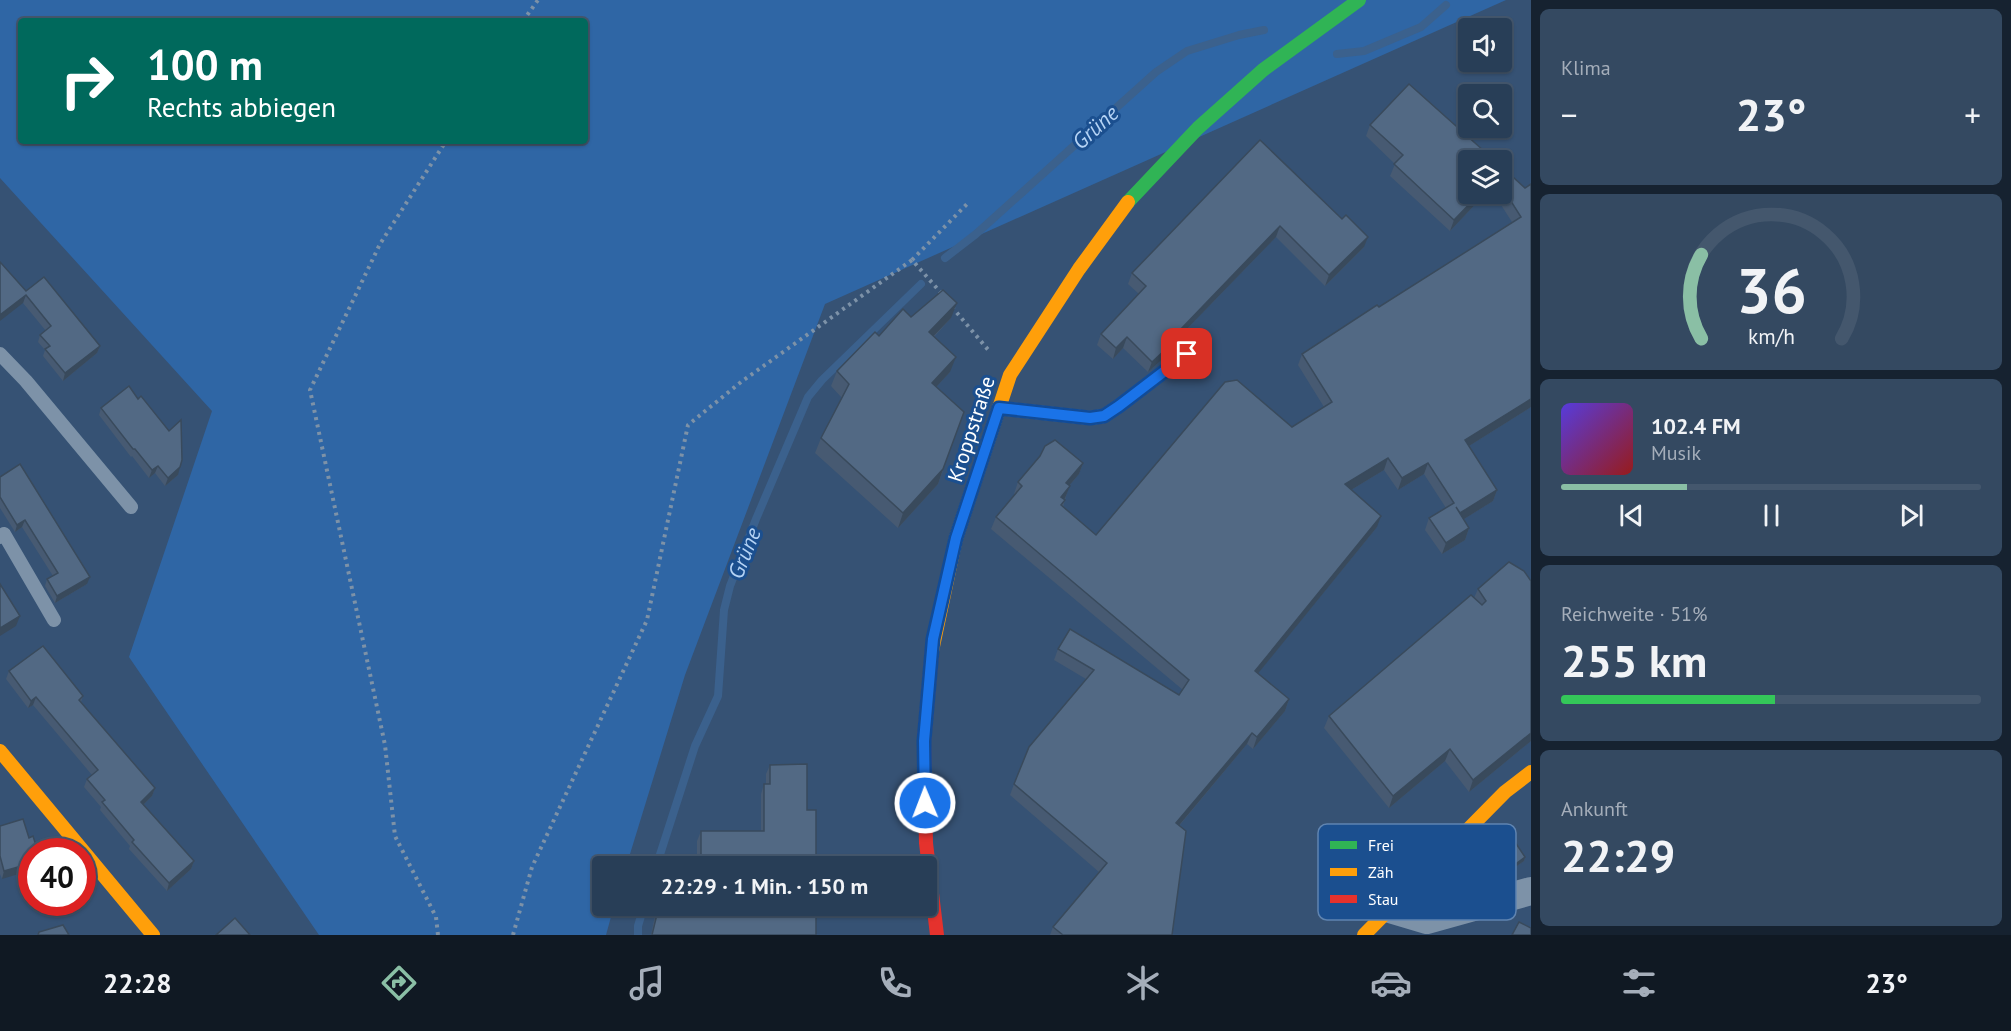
<!DOCTYPE html>
<html lang="de">
<meta charset="utf-8">
<style>
body{margin:0;font-family:"PT Sans",sans-serif;background:#344961;color:#f1f3f6;height:100vh;display:flex;flex-direction:column;font-size:22px;white-space:nowrap}
*{box-sizing:border-box;margin:0}
p{font-size:20px;color:#a5aeba}
.icon{flex:none;width:33px;height:33px;fill:none;stroke:currentColor;stroke-width:2;stroke-linecap:round;stroke-linejoin:round}
.map{position:relative;flex:1;overflow:hidden}
.sheet{display:flex;flex-direction:column;gap:9px;padding:9px;background:#162230;width:480px}
.sheet>*{flex:none}
.hud{position:absolute;left:18px;top:18px;width:570px;height:126px;border-radius:6px;box-shadow:0 2px 4px #0004,0 0 0 2px #44576d;background:#00695c;color:#fff;overflow:hidden}
.tools{position:absolute;left:1458px;top:18px;display:grid;gap:12px}
.tools a{display:grid;place-items:center;width:54px;height:54px;border-radius:6px;background:#283e57;box-shadow:0 2px 4px #0004,0 0 0 2px #44576d;font-size:30px}
.speed{position:absolute;left:18px;top:838px;display:flex;gap:12px;font-size:30px;font-weight:700;text-align:center}
.speed>*{display:grid;place-content:center;width:78px;height:78px;border-radius:50%;background:#283e57;box-shadow:0 2px 4px #0004,0 0 0 2px #44576d;line-height:1}
.speed .limit{border:9px solid #d22;background:#fff;color:#111}
.pin{position:absolute;display:grid;place-items:center;width:51px;height:51px;color:#fff;margin:-26px;border-radius:12px;box-shadow:0 3px 9px #0006}
.me{position:absolute;width:66px;margin:-33px;rotate:359deg;stroke-linejoin:round;filter:drop-shadow(0 0 4px #0008)}
.turn{display:flex;align-items:center;gap:21px;height:126px;padding:0 30px;font-size:27px}
.turn .icon{width:78px;height:78px;stroke-width:2.5}
.turn b{display:block;font-size:42px;line-height:51px}
.big{font-size:45px;font-weight:700;line-height:1.1}
.sheet .widget{flex:1;display:flex;flex-direction:column;justify-content:center;gap:9px;min-width:0;padding:0 21px;border-radius:9px;background:#344961}
.sheet .dial{align-items:center;gap:0}
.dial svg{height:156px;overflow:visible;fill:none;stroke:#44576d;stroke-width:7;stroke-linecap:round;text-anchor:middle}
.dial text{fill:#f1f3f6;stroke:none}
.song{display:flex;align-items:center;gap:18px}
.cover{width:72px;height:72px;border-radius:9px;background:linear-gradient(135deg,hsl(250 70% 55%),hsl(0 70% 35%))}
.played{height:6px;border-radius:3px;background:linear-gradient(90deg,#8abfa5 30%,#44576d 30%)}
.keys{display:flex;justify-content:space-around;direction:ltr}
.heat{display:flex;justify-content:space-between;align-items:center;font-size:33px;direction:ltr}
.charge{height:9px;border-radius:4px;background:linear-gradient(90deg,#34c759 51%,#44576d 0)}
.trip{position:absolute;left:592px;top:856px;width:345px;height:60px;border-radius:6px;background:#283e57;box-shadow:0 2px 4px #0004,0 0 0 2px #44576d;font-weight:700;line-height:60px;text-align:center}
.tab-bar{display:flex;height:96px;justify-content:space-around;align-items:center;background:#101923;color:#a5aeba}
.tab-bar .icon{width:42px;height:42px}
.tab-bar .active{color:#8abfa5}
.tab-bar b{font-size:27px;color:#f1f3f6}
main{display:flex;flex:1;min-height:0}
.map>svg:first-child{display:block}
</style>
<main>
<div class="map">
<svg width="1531" height="935" viewBox="0 0 1531 935">
<rect width="100%" height="100%" fill="#365274"/>
<!-- green -->
<path fill="#2f66a5" fill-rule="evenodd" d="M0 0H1506L825 304 685 675 626 867H603V906H614L606 935H319L129 657 212 411 0 178ZM21 21H585V141H21Z"/>
<g fill="none" stroke-linecap="round" stroke-linejoin="round">
<!-- stream -->
<g stroke="#3b618d" stroke-width="8">
<path d="M1337 54 1364 51 1421 27 1446 5"/>
<path d="M945 258 976 234 1156 72 1187 51 1239 35 1264 30"/>
<path d="M656 867 695 746 718 696 724 610 730 586 756 519 808 397 822 380 921 284"/>
<path d="M638 935V926L644 906"/>
</g>
<!-- path -->
<g stroke="#7d92a8" stroke-width="4" stroke-dasharray="3 4.5" stroke-linecap="butt">
<path d="M523 21 538 0"/>
<path d="M912 260 968 203"/>
<path d="M952 307 990 352"/>
<path d="M438 935 436 917 395 836 385 745 310 390 380 244 446 141"/>
<path d="M513 935 532 867 647 620 688 425 741 382 912 260 942 294"/>
</g>
<!-- lane -->
<g stroke="#7d92a8" stroke-width="14">
<path d="M0 354 26 381 131 507"/>
<path d="M999 408 1090 418 1104 416 1119 406 1187 354"/>
<path d="M0 537 4 534 54 620"/>
</g>
<!-- street -->
<path stroke="#7d92a8" stroke-width="28" d="M1390 909 1427 920 1531 891"/>
<!-- fast -->
<path stroke="#30b455" stroke-width="14" d="M1128 202 1198 128 1263 70 1359 0"/>
<!-- slow -->
<g stroke="#ff9f0a" stroke-width="14">
<path d="M932 651 956 538 1010 375 1079 269 1128 202"/>
<path d="M0 751 153 935"/>
<path d="M1364 935 1505 792 1531 772"/>
</g>
<!-- jam -->
<path stroke="#e5322d" stroke-width="14" d="M932 651 924 741 926 843 937 935"/>
</g>
<!-- wall -->
<g fill="#475a72">
<path d="M1370 125 1468 194H1485L1450 231 1390 176 1395 164 1366 136Z"/>
<path d="M1260 140 1364 247 1325 286 1276 237 1181 335 1178 345 1148 372 1123 348 1113 359 1097 345 1101 334 1139 294 1128 284 1132 273Z"/>
<path d="M1502 167 1525 188 1531 184V407L1469 446 1497 490 1493 501 1464 519 1469 528 1465 540 1442 554 1425 530 1429 518 1446 508 1424 474 1398 490 1384 470 1351 490 1377 527 1258 673 1289 699 1285 711 1253 749 1247 744 1179 826 1172 935H1050L1053 927 1099 872 1010 795 1014 784 1086 679 1054 660 1058 649 1179 695 1183 690 991 529 996 517 1015 494H1014L1018 482 1083 463 1079 474 1069 486 1063 507 1096 535 1292 427 1324 407 1298 365 1302 354 1379 307 1512 222 1494 194H1502Z"/>
<path d="M26 291 100 346 97 353 63 381 43 356 45 350 38 342 40 335 46 331 23 303Z"/>
<path d="M911 317 951 318 934 337 950 372 936 387 964 412 938 484 898 528 815 453 821 438 842 398 831 386 837 371Z"/>
<path d="M138 399 169 431 178 475 165 486 155 473 149 478 132 456 131 457 99 415 101 408Z"/>
<path d="M0 477 87 584 55 603 45 586 47 579 53 576 22 527 15 532 0 508Z"/>
<path d="M1531 581V741L1469 792 1445 761 1389 808 1324 728 1329 716 1474 598 1478 589Z"/>
<path d="M9 671 83 696 81 702 155 788 152 796 143 805 194 861 191 869 167 891 129 849 130 846 100 810 101 807 84 787 87 779 92 775 33 705 28 708 6 679Z"/>
<path d="M770 765 807 810 816 867H697V841L701 831H761V794L764 784H766V774Z"/>
<path d="M0 826 29 838 2 879 0 874Z"/>
<path d="M1493 853 1525 857 1524 861 1504 875 1491 857Z"/>
<path d="M657 906H816V935H651Z"/>
</g>
<!-- shaded-wall -->
<g fill="#394a5c">
<path d="M1479 194H1485L1450 231 1454 220Z"/>
<path d="M1280 226 1276 237 1181 335 1178 345 1148 372 1152 362 1179 331Z"/>
<path d="M1368 237 1364 247 1325 286 1329 275Z"/>
<path d="M26 295 23 303 0 321V315Z"/>
<path d="M957 303 951 318 923 347 929 332Z"/>
<path d="M1127 337 1123 348 1113 359 1116 348Z"/>
<path d="M100 346 97 353 63 381 65 373Z"/>
<path d="M956 357 950 372 926 398 932 383Z"/>
<path d="M1531 399V407L1461 451 1465 440Z"/>
<path d="M1388 458 1384 470 1341 496 1345 484Z"/>
<path d="M1083 463 1079 474 1062 494 1066 483Z"/>
<path d="M1428 463 1424 474 1398 490 1402 478Z"/>
<path d="M158 466 155 473 149 478 152 470Z"/>
<path d="M180 467 178 475 165 486 168 478Z"/>
<path d="M943 469 938 484 898 528 903 513Z"/>
<path d="M1070 486 1065 498 1057 508 1061 497Z"/>
<path d="M1497 490 1493 501 1456 524 1460 513Z"/>
<path d="M1381 516 1377 527 1251 682 1255 671Z"/>
<path d="M25 520 22 527 15 532 17 525Z"/>
<path d="M1469 528 1465 540 1442 554 1446 543Z"/>
<path d="M90 577 87 584 55 603 57 596Z"/>
<path d="M20 616 16 626 0 636V628Z"/>
<path d="M36 697 33 705 28 708 31 701Z"/>
<path d="M1289 699 1285 711 1253 749 1257 737Z"/>
<path d="M1252 733 1247 744 1171 835 1176 823Z"/>
<path d="M1531 733V741L1469 792 1473 780Z"/>
<path d="M1450 749 1445 761 1389 808 1393 796Z"/>
<path d="M155 788 152 796 138 810 141 802Z"/>
<path d="M1525 857 1524 861 1504 875 1506 871Z"/>
<path d="M194 861 191 869 167 891 169 883Z"/>
<path d="M32 863V870L2 879 4 871Z"/>
</g>
<!-- building -->
<g fill="#526984" stroke="#394a5c" stroke-width="1.5">
<path d="M1409 84 1494 160H1468V194H1479L1454 220 1394 164 1403 155 1370 125Z"/>
<path d="M1260 140 1342 219 1346 215 1368 237 1329 275 1280 226 1179 331 1182 334 1152 362 1127 337 1116 348 1101 334 1146 286 1132 273Z"/>
<path d="M1502 167 1525 188 1531 184V399L1465 440 1497 490 1460 513 1456 507 1469 528 1446 543 1429 518 1454 503 1428 463 1402 478 1388 458 1345 484 1381 516 1255 671 1289 699 1257 737 1252 733 1176 823 1186 831 1172 935H1063L1053 927 1107 863 1014 784 1029 747 1094 670 1058 649 1070 629 1179 695 1189 680 996 517 1022 486 1018 482 1040 456 1045 446 1055 440 1083 463 1066 483 1070 486 1061 497 1065 500 1061 505 1096 535 1225 382 1237 380 1292 427 1332 402 1302 354 1377 305 1379 307 1521 217 1502 187Z"/>
<path d="M0 262 26 291 44 277 100 346 65 373 45 349 50 346 40 335 51 326 26 295 0 315Z"/>
<path d="M943 290 957 303 929 332 956 357 932 383 964 412 943 469 903 513 821 438 849 384 837 371 875 332 879 336 903 309 911 317Z"/>
<path d="M129 386 138 399 141 396 169 431 181 420 182 460 180 467 168 478 158 466 152 470 135 449H133L101 408Z"/>
<path d="M20 464 90 577 57 596 47 579 58 573 25 520 17 525 0 497V477Z"/>
<path d="M1509 562 1524 571 1531 581V733L1473 780 1450 749 1393 796 1329 716 1471 595 1482 605 1486 601 1478 589Z"/>
<path d="M0 584 20 616 0 628Z"/>
<path d="M43 646 83 696 79 700 155 788 141 802 194 861 169 883 132 842 134 840 102 802 105 800 87 779 98 770 36 697 31 701 9 671Z"/>
<path d="M807 764V810H816V867H701V831H764V784H770V765Z"/>
<path d="M23 819 29 838 33 836 38 852H32V863L4 871 0 856V826Z"/>
<path d="M1513 839 1525 857 1506 871 1493 853Z"/>
<path d="M659 906H816V935H652Z"/>
<path d="M235 918 250 935H216Z"/>
<path d="M1519 922 1531 928V935H1512Z"/>
<path d="M63 925 69 935H38L39 932Z"/>
</g>
<g fill="none" stroke-linecap="round" stroke-linejoin="round">
<defs>
<path id="route" d="M925 803 924 741 933 639 956 538 999 408 1090 418 1104 416 1119 406 1187 354"/>
</defs>
<!-- route casing -->
<use href="#route" stroke="#114b97" stroke-width="15"/>
<!-- route -->
<use href="#route" stroke="#1a73e8" stroke-width="10"/>
</g>
<g text-anchor="middle" dominant-baseline="central" stroke-width="6" stroke-linejoin="round" paint-order="stroke">
<!-- street labels -->
<g font-size="21" fill="#fff" stroke="#1b4f8f">
<text transform="translate(971 429) rotate(-72)">Kroppstraße</text>
</g>
<!-- water labels -->
<g font-size="22" font-style="italic" fill="#b5d3f5" stroke="#1b4f8f">
<text transform="translate(1095 127) rotate(-42)">Grüne</text>
<text transform="translate(744 553) rotate(-68)">Grüne</text>
</g>
</g>
<!-- legend -->
<rect x="1318" y="824" width="198" height="96" rx="9" fill="#1b4f8f" stroke="#5f84b1" stroke-width="1.5"/>
<rect x="1330" y="841" width="27" height="8" fill="#30b455"/>
<rect x="1330" y="868" width="27" height="8" fill="#ff9f0a"/>
<rect x="1330" y="895" width="27" height="8" fill="#e5322d"/>
<g font-size="16" fill="#fff">
<text x="1368" y="851">Frei</text>
<text x="1368" y="878">Zäh</text>
<text x="1368" y="905">Stau</text>
</g>
</svg>
<div class="tools">
<a><svg class="icon" aria-label="sound" viewBox="0 0 24 24"><path d="M4 9h4l5-4v14l-5-4H4zM17 9q2 3 0 6"/></svg></a>
<a><svg class="icon" aria-label="search" viewBox="0 0 24 24"><circle cx="10" cy="10" r="6"/><path d="M15 15l6 6"/></svg></a>
<a><svg class="icon" aria-label="layers" viewBox="0 0 24 24"><path d="M12 4l9 5-9 5-9-5zM3 14l9 5 9-5"/></svg></a>
</div>
<div class="speed"><div class="limit">40</div></div>
<div class="pin" style="left:1187px;top:354px;background:#d93025"><svg class="icon" aria-label="arrive" viewBox="0 0 24 24"><path d="M6 21V4h12l-3 4 3 4H6"/></svg></div>
<svg class="me" style="left:925px;top:803px" viewBox="-20 -20 40 40"><circle r="17" fill="#1a73e8" stroke="#fff" stroke-width="3"/><path d="M0-11L8 9 0 5-8 9z" fill="#fff"/></svg>
<div class="trip">22:29 · 1 Min. · 150 m</div>
<div class="hud">
<div class="turn"><svg class="icon" aria-label="right" viewBox="0 0 24 24"><path d="M7 20v-9h11M14 6l5 5-5 5"/></svg><div><b>100 m</b>Rechts abbiegen</div></div>
</div>
</div>
<section class="sheet">
<div class="widget"><p>Klima</p>
<div class="heat"><a>−</a><b class="big">23°</b><a>+</a></div>
</div>
<div class="widget dial"><svg viewBox="0 0 100 80">
<path d="M14 69A42 42 0 1 1 86 69"/>
<path d="M14 69A42 42 0 0 1 14 26" stroke="#8abfa5"/>
<text x="50" y="56" font-size="32" font-weight="700">36</text>
<text x="50" y="72" font-size="11">km/h</text>
</svg></div>
<div class="widget">
<div class="song"><i class="cover"></i><div><b>102.4 FM</b><p>Musik</p></div></div>
<div class="played"></div>
<div class="keys"><svg class="icon" aria-label="previous" viewBox="0 0 24 24"><path d="M18 5L8 12l10 7zM5 5v14"/></svg><svg class="icon" aria-label="pause" viewBox="0 0 24 24"><path d="M8 5v14M16 5v14"/></svg><svg class="icon" aria-label="next" viewBox="0 0 24 24"><path d="M6 5l10 7-10 7zM19 5v14"/></svg></div>
</div>
<div class="widget"><p>Reichweite · 51%</p><b class="big">255 km</b><div class="charge"></div></div>
<div class="widget"><p>Ankunft</p><b class="big">22:29</b></div>
</section>
</main>
<nav class="tab-bar">
<b>22:28</b>
<svg class="icon active" aria-label="directions" viewBox="0 0 24 24"><path d="M12 3l9 9-9 9-9-9zM9 14v-3h6M13 9l2 2-2 2"/></svg>
<svg class="icon" aria-label="music" viewBox="0 0 24 24"><path d="M9 18V5l10-2v13"/><circle cx="6" cy="18" r="3"/><circle cx="16" cy="16" r="3"/></svg>
<svg class="icon" aria-label="phone" viewBox="0 0 24 24"><path d="M5 4h4l2 5-3 2q2 4 5 5l2-3 5 2v4C11 20 4 13 5 4z"/></svg>
<svg class="icon" aria-label="climate" viewBox="0 0 24 24"><path d="M12 3v18M4 7l16 10M4 17L20 7"/></svg>
<svg class="icon" aria-label="car" viewBox="0 0 24 24"><path d="M5 17H2v-5l4-1 3-4h7l3 4 3 1v5h-3M9 17h6M6 11h13"/><circle cx="7" cy="17" r="2"/><circle cx="17" cy="17" r="2"/></svg>
<svg class="icon" aria-label="filters" viewBox="0 0 24 24"><path d="M4 7h16M4 17h16"/><circle cx="9" cy="7" r="2"/><circle cx="15" cy="17" r="2"/></svg>
<b>23°</b>
</nav>
